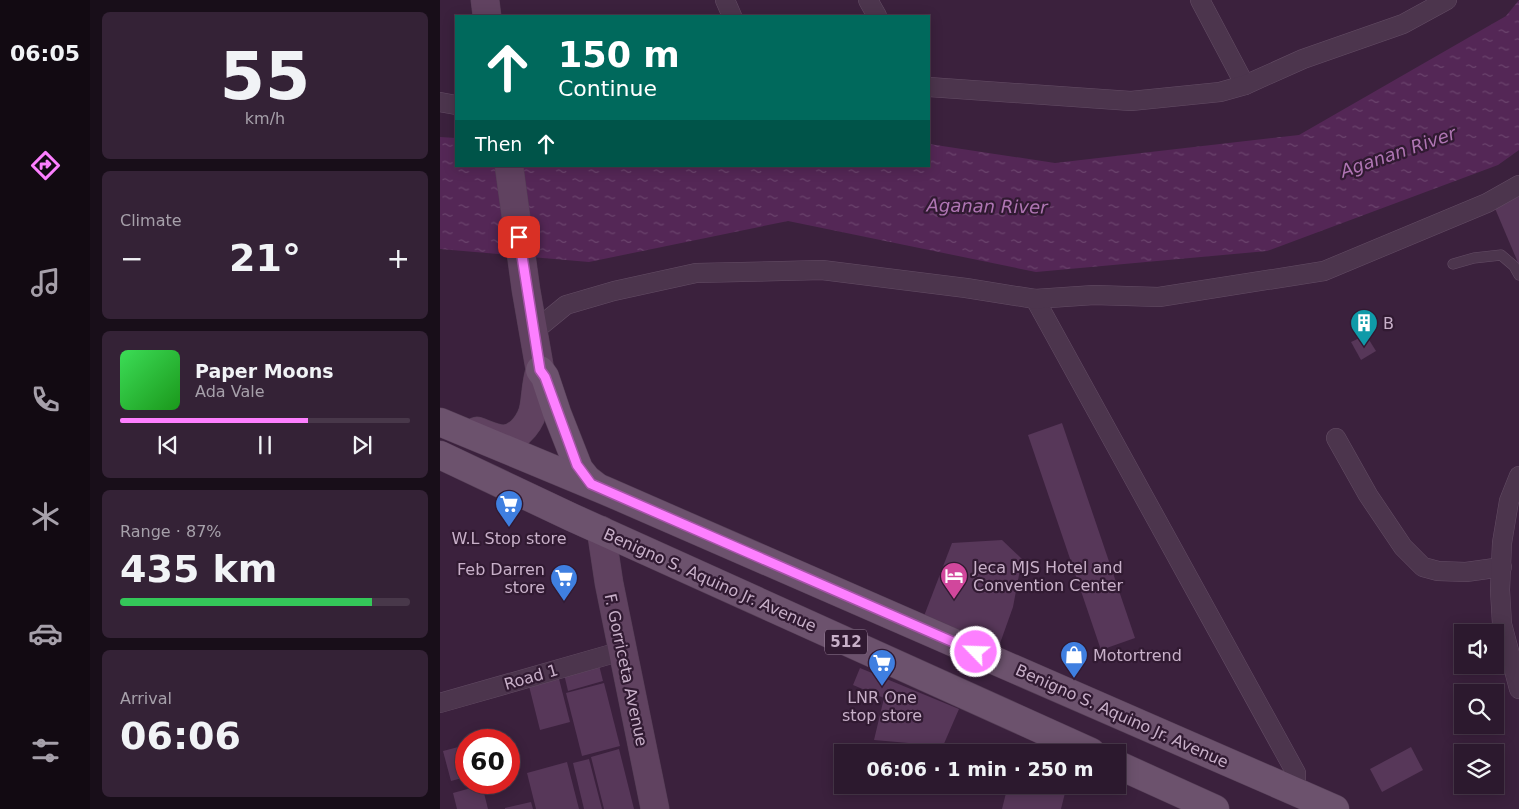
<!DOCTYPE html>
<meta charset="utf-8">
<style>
body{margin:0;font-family:"DejaVu Sans",sans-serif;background:#342236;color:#f1f3f6;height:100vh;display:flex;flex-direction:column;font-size:19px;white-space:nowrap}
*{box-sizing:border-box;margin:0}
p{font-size:16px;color:#a6a0aa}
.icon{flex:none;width:28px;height:28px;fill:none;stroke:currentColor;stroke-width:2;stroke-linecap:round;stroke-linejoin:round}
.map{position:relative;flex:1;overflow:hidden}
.details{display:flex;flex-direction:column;gap:12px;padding:12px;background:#180e19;width:350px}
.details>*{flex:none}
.hud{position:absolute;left:15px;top:15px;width:475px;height:152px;border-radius:0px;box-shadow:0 2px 12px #0003,0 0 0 1px #48384a;background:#00695c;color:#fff;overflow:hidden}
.fabs{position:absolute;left:1014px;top:624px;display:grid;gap:10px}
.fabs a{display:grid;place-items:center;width:50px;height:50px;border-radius:0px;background:#2c192e;box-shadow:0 2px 12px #0003,0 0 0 1px #48384a;font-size:25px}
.speed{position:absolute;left:15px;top:729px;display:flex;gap:10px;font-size:25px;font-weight:700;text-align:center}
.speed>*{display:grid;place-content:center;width:65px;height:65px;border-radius:50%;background:#2c192e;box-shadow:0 2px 12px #0003,0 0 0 1px #48384a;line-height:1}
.speed .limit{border:8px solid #d22;background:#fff;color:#111}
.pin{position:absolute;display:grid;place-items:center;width:42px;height:42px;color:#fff;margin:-21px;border-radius:10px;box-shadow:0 2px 8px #0006}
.me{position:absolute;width:55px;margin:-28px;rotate:294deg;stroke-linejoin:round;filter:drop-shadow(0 0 4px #0008)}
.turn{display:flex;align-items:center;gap:18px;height:105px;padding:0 20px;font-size:22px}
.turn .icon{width:65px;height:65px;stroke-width:2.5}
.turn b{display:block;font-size:35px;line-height:42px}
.then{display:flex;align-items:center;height:48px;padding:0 20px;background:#0003;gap:10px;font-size:19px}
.big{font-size:38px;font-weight:600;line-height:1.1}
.details .card{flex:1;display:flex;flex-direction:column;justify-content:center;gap:8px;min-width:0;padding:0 18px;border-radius:8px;background:#342236}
.details .dial{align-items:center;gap:0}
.dial b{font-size:65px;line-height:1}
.song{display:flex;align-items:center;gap:15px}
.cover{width:60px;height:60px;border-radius:8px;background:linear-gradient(135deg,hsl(130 70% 55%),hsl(120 70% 35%))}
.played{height:5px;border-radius:2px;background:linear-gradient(90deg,#fd7fff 65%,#48384a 65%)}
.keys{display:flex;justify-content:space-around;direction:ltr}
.heat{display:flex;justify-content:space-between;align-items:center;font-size:28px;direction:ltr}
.charge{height:8px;border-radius:4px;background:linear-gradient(90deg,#34c759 87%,#48384a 0)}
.trip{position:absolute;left:394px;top:744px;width:292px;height:50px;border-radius:0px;background:#2c192e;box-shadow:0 2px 12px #0003,0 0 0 1px #48384a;font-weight:600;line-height:50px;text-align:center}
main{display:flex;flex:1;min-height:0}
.tabs{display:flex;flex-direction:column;width:90px;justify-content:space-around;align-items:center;background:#120a12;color:#a6a0aa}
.tabs .icon{width:35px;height:35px}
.tabs .current{color:#fd7fff}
.tabs b{font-size:22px;color:#f1f3f6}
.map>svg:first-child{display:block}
</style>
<main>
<nav class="tabs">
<b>06:05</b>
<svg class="icon current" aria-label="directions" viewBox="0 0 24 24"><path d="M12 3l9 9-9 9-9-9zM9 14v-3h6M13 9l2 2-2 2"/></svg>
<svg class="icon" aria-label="music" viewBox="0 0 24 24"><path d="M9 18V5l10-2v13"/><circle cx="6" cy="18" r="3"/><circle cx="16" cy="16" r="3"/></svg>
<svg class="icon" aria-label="phone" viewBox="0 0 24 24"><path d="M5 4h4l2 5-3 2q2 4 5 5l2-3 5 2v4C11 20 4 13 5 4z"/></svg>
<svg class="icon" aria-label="climate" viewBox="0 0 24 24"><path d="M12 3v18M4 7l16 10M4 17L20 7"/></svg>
<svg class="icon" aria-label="car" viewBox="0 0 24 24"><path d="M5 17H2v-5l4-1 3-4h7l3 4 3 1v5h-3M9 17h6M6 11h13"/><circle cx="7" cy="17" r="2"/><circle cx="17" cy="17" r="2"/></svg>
<svg class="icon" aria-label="filters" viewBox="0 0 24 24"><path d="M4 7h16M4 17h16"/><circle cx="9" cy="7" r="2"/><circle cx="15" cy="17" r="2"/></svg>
</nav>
<section class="details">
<div class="card dial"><b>55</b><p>km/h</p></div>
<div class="card"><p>Climate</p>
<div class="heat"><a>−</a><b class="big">21°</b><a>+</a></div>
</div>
<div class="card">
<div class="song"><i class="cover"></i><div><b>Paper Moons</b><p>Ada Vale</p></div></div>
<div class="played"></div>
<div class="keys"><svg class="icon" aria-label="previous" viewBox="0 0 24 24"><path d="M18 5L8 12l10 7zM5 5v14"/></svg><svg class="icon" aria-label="pause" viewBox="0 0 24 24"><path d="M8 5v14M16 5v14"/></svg><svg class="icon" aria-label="next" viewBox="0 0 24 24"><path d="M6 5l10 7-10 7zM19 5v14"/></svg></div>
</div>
<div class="card"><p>Range · 87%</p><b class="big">435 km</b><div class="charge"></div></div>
<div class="card"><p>Arrival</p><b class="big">06:06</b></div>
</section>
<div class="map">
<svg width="1079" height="809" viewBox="0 0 1079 809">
<defs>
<pattern id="water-ripples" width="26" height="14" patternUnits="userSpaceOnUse" patternTransform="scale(1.25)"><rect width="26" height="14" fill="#542756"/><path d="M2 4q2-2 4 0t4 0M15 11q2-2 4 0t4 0" fill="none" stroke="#6b446d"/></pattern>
</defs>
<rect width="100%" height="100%" fill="#3b213d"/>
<!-- water -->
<path fill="url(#water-ripples)" d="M1079 0V150L1058 165 827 251 596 272 348 221 149 262 0 249V137L16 138V166H489V144L615 163 859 135 1066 16Z"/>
<!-- building -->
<g fill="#573759">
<path d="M1079 193V265L1054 206Z"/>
<path d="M926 335 936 351 921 360 911 342Z"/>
<path d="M622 423 695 638 661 650 588 435Z"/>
<path d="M562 540 582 559 573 607 558 649 484 616 512 543Z"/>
<path d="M159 665 163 681 128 691 124 674Z"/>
<path d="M420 668 519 709 503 746 434 740 444 698 413 685Z"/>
<path d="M118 675 130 722 100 730 88 682Z"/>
<path d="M164 683 180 746 142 756 126 693Z"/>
<path d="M26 745V777L11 781 3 751Z"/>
<path d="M577 747 599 752H576Z"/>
<path d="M971 747 983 770 942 792 930 769Z"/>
<path d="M179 749 194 809H164L151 757Z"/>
<path d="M149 759 162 809H144L133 763Z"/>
<path d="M127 762 139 809H96L87 773Z"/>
<path d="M42 785 48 809H17L13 793Z"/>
<path d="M568 785H627L621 809H562Z"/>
<path d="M91 802 93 809H65V808Z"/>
</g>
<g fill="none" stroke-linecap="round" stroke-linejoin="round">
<defs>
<path id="service" d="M1013 264 1034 258 1061 255 1074 266 1079 275"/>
<g id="minor">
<path d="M285 0 292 16"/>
<path d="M428 0 437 16"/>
<path d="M760 0 805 85"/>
<path d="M489 87 691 101 780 92 805 85 863 59 963 24 1007 0"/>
<path d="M0 102 16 105"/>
<path d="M595 299 856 773V783L852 790"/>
<path d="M93 332 126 305 174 291 256 273 382 270 526 288 595 299 654 295 719 297 884 271 1047 203 1079 185"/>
<path d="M896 438 928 495 963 547 983 567 998 571 1026 572 1062 567"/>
<path d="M1079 476 1069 501 1062 543 1060 590 1062 624 1079 689"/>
<path d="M0 703 182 651"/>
</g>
<g id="secondary">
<path d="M45 0 47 16"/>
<path d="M37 431C46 434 55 439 64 439 80 438 92 420 94 406 96 394 96 382 100 370L86 290 69 166"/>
<path d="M161 530 169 583 215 809"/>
</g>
<g id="primary">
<path d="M100 370 105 377 117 413 139 469 147 479 156 486"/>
<path d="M0 422 166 491 895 809"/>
<path d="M0 455 131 517 651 752"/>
<path d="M678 765 775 809"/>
</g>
</defs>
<!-- service casing -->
<use href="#service" stroke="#644d65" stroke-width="11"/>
<!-- minor casing -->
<use href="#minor" stroke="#644d65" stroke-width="20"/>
<!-- secondary casing -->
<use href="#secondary" stroke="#553e56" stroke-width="29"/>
<!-- primary casing -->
<use href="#primary" stroke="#553e56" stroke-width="29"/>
<!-- service -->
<use href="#service" stroke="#4c354d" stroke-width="10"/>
<!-- minor -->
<use href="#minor" stroke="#4c354d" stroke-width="19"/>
<!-- secondary -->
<use href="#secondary" stroke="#604260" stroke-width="28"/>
<!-- primary -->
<use href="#primary" stroke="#6c526d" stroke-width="28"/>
</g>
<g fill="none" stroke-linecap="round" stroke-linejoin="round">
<defs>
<path id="route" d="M79 237 100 370 105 377 137 465 151 484 536 652"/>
</defs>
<!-- route casing -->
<use href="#route" stroke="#a453a6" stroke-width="12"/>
<!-- route -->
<use href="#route" stroke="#fd7fff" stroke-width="9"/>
</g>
<!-- icons -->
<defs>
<symbol id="building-pin" viewBox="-11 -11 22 30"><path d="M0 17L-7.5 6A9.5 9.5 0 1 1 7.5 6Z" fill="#0f9aa8" stroke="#311a32"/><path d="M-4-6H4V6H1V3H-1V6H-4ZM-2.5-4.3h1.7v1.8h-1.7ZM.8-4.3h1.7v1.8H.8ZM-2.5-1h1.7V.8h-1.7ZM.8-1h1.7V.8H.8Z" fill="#fff"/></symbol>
<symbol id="supermarket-pin" viewBox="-11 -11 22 30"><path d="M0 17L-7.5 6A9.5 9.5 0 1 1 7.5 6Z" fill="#3f7fe0" stroke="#311a32"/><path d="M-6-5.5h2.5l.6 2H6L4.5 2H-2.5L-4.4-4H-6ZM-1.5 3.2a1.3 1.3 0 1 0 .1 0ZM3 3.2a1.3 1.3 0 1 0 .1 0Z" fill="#fff"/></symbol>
<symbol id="hotel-pin" viewBox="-11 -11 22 30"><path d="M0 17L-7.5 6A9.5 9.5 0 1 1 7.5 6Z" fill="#d1479c" stroke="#311a32"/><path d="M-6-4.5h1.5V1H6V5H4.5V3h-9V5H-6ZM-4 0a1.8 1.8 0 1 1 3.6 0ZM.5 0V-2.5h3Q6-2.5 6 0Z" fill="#fff"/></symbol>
<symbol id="shop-pin" viewBox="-11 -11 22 30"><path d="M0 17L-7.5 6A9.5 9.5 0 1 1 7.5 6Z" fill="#3f7fe0" stroke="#311a32"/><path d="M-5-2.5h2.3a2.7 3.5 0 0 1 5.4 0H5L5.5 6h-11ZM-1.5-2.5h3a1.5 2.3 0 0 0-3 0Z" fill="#fff"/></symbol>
</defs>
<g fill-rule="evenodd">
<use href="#building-pin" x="908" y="307" width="32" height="43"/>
<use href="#supermarket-pin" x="53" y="488" width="32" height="43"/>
<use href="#hotel-pin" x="498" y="560" width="32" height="43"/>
<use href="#supermarket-pin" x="108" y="562" width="32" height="43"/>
<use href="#shop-pin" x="618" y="639" width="32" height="43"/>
<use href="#supermarket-pin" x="426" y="647" width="32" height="43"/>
</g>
<g text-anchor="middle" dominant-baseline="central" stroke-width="4.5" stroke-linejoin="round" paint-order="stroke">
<!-- shield labels -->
<rect fill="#311a32" stroke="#9b839c" stroke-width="1" x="385" y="629.5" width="42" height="25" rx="4"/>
<g font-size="15" font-weight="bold" fill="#c8b0c9">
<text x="406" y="642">512</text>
</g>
<!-- poi labels -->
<g font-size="16" fill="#c8b0c9" stroke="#311a32" text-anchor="start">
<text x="943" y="323">B</text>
<text x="69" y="538" text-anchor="middle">W.L Stop store</text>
<text x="533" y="567">Jeca MJS Hotel and<tspan x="533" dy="18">Convention Center</tspan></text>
<text x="105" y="569" text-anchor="end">Feb Darren<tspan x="105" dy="18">store</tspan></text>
<text x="653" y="655">Motortrend</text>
<text x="442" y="697" text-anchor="middle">LNR One<tspan x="442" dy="18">stop store</tspan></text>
</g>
<!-- street labels -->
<g font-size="16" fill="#c8b0c9" stroke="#311a32">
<text transform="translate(270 580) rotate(24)">Benigno S. Aquino Jr. Avenue</text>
<text transform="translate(186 670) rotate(78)">F. Gorriceta Avenue</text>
<text transform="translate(91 677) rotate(-16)">Road 1</text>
<text transform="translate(682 716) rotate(24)">Benigno S. Aquino Jr. Avenue</text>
</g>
<!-- water labels -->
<g font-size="18" font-style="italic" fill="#af75b3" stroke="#311a32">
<text transform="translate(958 152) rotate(-19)">Aganan River</text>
<text transform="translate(547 206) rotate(1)">Aganan River</text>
</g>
</g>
</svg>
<div class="fabs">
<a><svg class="icon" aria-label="sound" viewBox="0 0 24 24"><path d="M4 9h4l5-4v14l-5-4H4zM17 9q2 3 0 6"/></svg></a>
<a><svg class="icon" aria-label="search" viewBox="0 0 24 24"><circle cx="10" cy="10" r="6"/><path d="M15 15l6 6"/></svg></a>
<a><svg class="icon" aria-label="layers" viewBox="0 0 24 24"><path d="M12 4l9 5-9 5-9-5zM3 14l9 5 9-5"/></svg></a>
</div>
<div class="speed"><div class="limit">60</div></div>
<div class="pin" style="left:79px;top:237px;background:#d93025"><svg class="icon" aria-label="arrive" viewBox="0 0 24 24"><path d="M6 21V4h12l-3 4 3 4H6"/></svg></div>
<svg class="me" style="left:536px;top:652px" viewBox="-20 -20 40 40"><circle r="17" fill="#fd7fff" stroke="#fff" stroke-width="3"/><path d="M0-11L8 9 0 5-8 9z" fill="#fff"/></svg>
<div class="trip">06:06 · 1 min · 250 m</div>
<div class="hud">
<div class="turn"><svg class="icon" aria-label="ahead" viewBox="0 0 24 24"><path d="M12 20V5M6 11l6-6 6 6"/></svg><div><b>150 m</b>Continue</div></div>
<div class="then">Then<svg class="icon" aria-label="ahead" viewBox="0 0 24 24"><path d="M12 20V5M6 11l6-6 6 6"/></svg></div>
</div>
</div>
</main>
